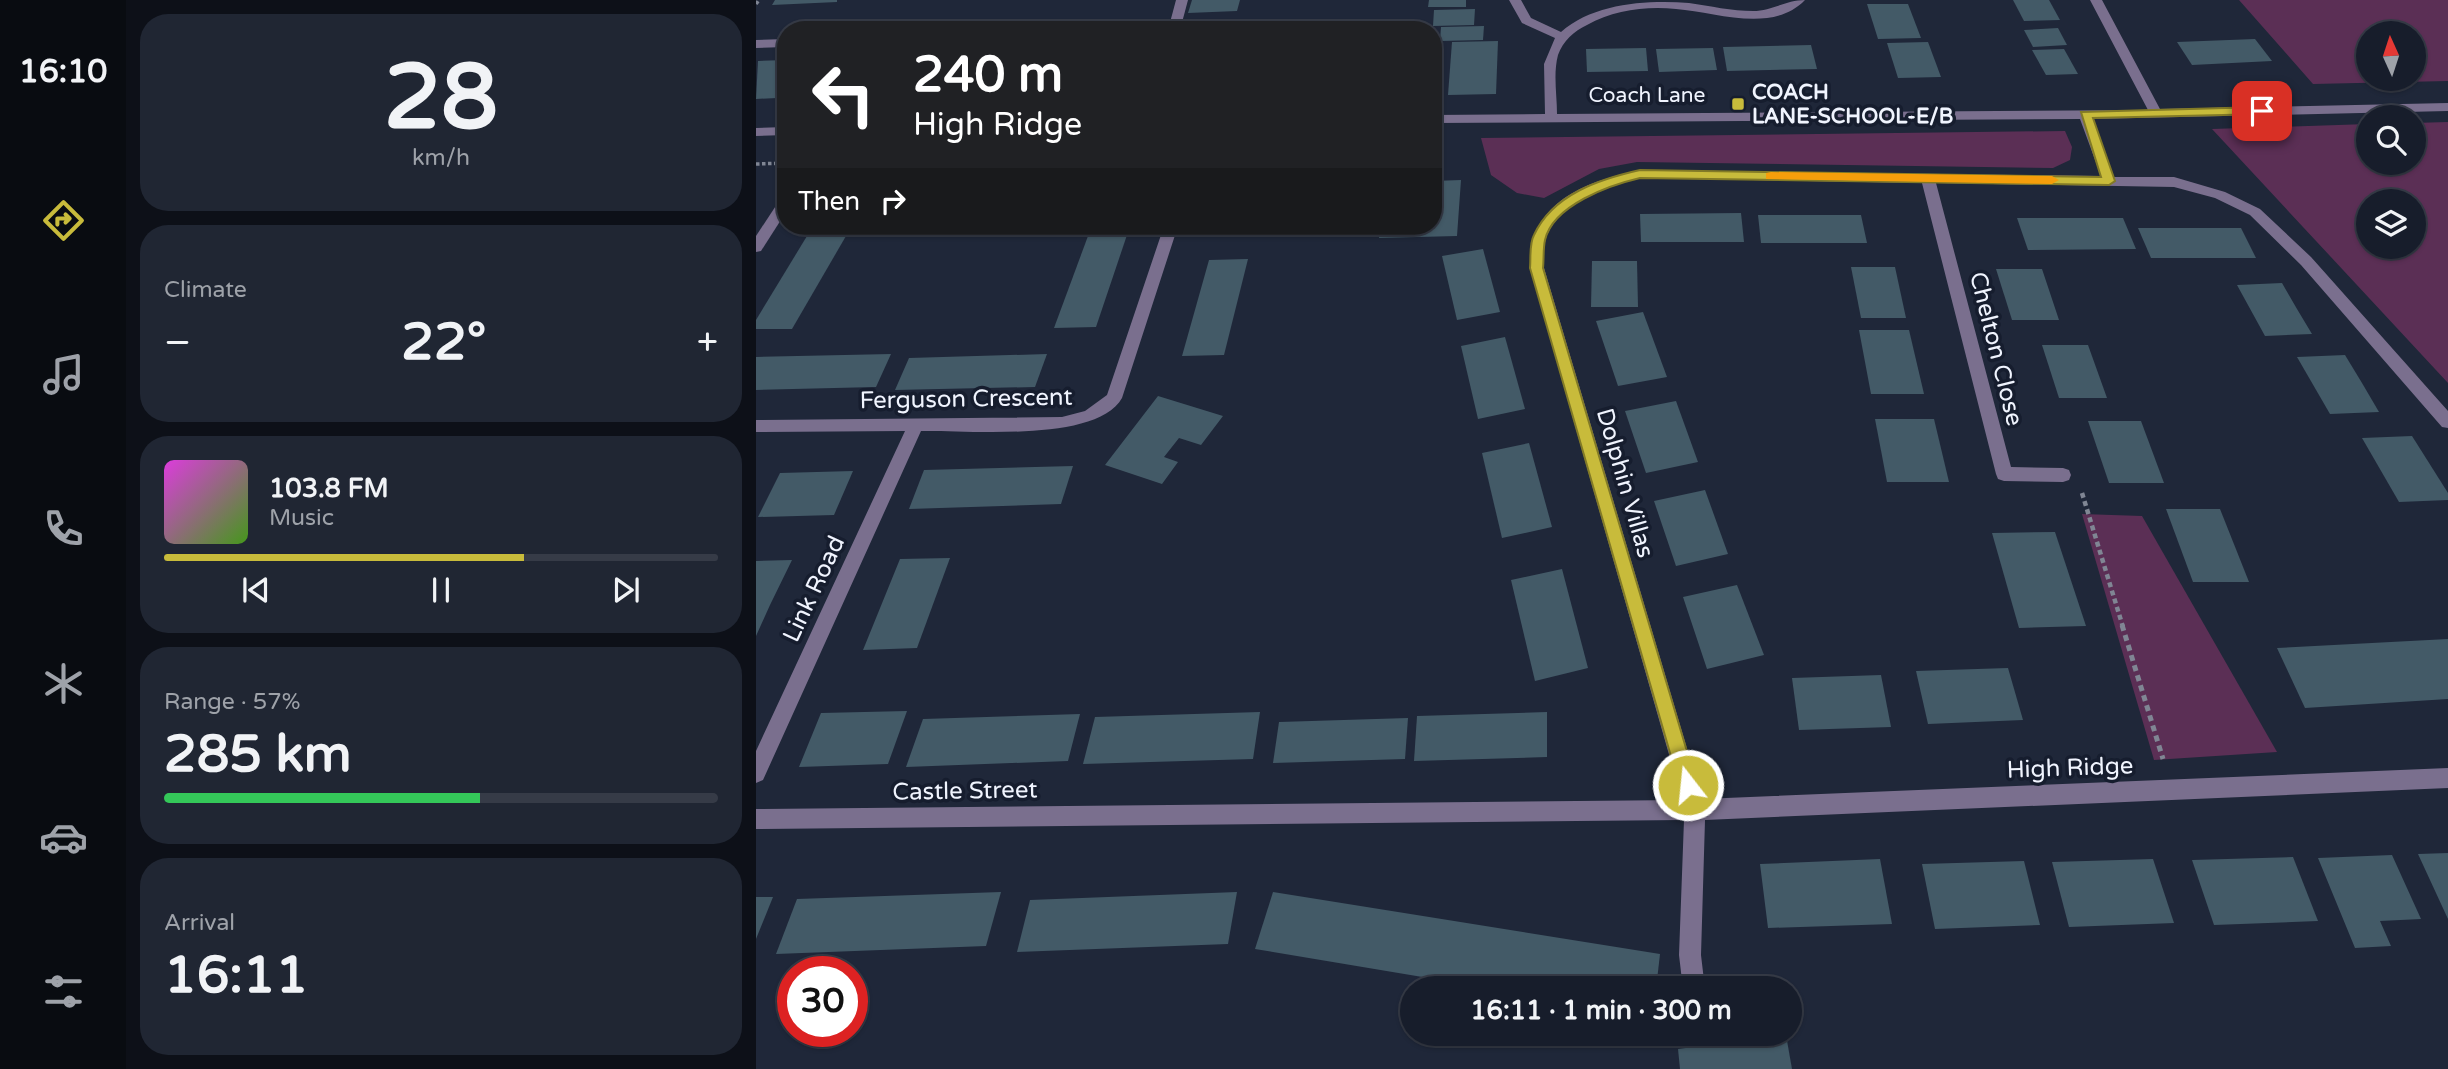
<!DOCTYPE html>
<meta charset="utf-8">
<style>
body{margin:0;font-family:"Varela Round",sans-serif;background:#202633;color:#f1f3f6;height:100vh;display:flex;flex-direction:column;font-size:26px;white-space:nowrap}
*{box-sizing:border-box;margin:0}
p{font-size:23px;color:#9ea2a9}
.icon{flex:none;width:38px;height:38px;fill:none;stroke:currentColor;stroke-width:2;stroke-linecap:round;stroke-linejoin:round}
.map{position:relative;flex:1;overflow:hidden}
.panel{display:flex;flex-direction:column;gap:14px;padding:14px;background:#0d1018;width:630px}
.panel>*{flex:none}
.banner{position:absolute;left:21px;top:21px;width:665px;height:214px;border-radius:28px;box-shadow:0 2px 5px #0004,0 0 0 2px #363b47;background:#202124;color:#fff;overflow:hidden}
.needle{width:46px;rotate:357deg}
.fabs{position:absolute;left:1600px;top:21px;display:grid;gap:14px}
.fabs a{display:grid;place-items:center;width:70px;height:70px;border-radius:50%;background:#171d2b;box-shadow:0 2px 5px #0004,0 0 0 2px #363b47;font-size:35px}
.speed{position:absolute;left:21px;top:956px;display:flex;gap:14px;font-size:35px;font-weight:700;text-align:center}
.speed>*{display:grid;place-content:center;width:91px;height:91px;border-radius:50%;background:#171d2b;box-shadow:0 2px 5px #0004,0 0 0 2px #363b47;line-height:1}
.speed .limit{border:10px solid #d22;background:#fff;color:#111}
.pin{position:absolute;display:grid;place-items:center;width:60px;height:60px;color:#fff;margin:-30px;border-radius:14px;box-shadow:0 4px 10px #0006}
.me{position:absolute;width:77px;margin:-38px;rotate:344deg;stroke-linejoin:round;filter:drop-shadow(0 0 5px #0008)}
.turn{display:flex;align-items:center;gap:24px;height:147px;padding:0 21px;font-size:32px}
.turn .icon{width:91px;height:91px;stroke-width:2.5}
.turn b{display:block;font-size:49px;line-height:60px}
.then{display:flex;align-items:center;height:66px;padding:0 21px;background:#0003;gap:14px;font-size:26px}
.big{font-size:52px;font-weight:700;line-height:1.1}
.panel .tile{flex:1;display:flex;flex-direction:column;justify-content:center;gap:10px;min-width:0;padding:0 24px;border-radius:28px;background:#202633}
.panel .dial{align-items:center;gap:0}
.dial b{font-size:91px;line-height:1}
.song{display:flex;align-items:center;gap:21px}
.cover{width:84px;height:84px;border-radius:10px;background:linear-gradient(135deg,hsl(300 70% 55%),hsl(100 70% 35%))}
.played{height:7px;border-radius:4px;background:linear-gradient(90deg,#c8bb3b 65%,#363b47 65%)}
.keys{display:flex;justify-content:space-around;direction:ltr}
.heat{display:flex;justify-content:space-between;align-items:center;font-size:38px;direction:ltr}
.charge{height:10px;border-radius:5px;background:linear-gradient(90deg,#34c759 57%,#363b47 0)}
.trip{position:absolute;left:644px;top:976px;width:402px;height:70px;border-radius:35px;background:#171d2b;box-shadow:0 2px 5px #0004,0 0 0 2px #363b47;font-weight:700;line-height:70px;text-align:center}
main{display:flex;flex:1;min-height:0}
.tab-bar{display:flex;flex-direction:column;width:126px;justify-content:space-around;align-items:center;background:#090c11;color:#9ea2a9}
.tab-bar .icon{width:49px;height:49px}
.tab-bar .current{color:#c8bb3b}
.tab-bar b{font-size:32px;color:#f1f3f6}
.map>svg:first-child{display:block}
</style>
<main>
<nav class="tab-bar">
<b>16:10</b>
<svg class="icon current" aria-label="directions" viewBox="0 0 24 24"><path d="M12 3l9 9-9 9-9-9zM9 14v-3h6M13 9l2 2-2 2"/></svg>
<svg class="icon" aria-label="music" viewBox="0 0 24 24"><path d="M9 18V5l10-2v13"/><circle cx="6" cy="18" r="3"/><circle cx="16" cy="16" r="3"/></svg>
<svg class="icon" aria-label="phone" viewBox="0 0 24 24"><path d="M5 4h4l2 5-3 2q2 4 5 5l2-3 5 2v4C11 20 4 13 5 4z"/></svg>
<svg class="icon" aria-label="climate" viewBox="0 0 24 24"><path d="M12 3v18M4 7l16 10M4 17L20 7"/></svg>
<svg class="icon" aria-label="car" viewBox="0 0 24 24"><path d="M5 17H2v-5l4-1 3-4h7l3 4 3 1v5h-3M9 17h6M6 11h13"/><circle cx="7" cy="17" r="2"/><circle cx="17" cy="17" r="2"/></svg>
<svg class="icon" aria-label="filters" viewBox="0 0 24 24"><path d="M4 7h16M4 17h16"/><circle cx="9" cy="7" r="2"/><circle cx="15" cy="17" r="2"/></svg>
</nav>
<section class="panel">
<div class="tile dial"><b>28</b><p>km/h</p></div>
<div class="tile"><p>Climate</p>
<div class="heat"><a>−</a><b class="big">22°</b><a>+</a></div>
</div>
<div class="tile">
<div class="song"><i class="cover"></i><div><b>103.8 FM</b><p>Music</p></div></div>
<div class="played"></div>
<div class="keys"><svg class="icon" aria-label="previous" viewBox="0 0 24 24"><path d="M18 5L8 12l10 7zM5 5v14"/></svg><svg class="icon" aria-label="pause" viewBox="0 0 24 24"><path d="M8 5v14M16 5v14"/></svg><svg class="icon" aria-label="next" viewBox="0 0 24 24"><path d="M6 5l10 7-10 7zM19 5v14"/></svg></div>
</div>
<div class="tile"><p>Range · 57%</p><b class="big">285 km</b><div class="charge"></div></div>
<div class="tile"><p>Arrival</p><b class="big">16:11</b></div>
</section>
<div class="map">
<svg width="1692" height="1069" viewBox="0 0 1692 1069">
<rect width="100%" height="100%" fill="#1f2739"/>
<!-- green -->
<g fill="#5b2f55" fill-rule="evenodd">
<path d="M1483 0H1692V81L1557 84ZM1612 33H1657V79H1612Z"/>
<path d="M1692 122V383L1456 129 1612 124V163H1657V123ZM1612 201H1657V247H1612Z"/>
<path d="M1309 131 1316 147 1314 160 1297 168 881 162 843 169 788 198 761 193 735 175 725 138Z"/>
<path d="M1326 514 1386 516 1521 752 1398 760Z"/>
</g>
<!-- building -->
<g fill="#435a67">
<path d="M19 0H81V2L16 5Z"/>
<path d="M436 0H484L481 11 432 13Z"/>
<path d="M673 0H710V7H672Z"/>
<path d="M1257 0H1293L1304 20 1268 21Z"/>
<path d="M1111 4H1152L1165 38 1122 39Z"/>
<path d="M719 9 718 25 677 26 678 10Z"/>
<path d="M728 26 727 40 684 41 685 27Z"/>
<path d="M1302 28 1311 45 1277 47 1268 30Z"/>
<path d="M1499 39 1516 61 1436 65 1421 42Z"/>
<path d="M742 41 740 94 692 95 696 42Z"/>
<path d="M1172 42 1185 77 1142 78 1131 43Z"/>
<path d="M1055 45 1061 69 971 71 967 47Z"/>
<path d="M890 48 892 71 831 72 830 49Z"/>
<path d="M957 48 961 70 903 72 900 49Z"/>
<path d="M1308 49 1322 74 1290 75 1276 50Z"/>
<path d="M30 60V85L21 98 0 99 2 61Z"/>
<path d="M705 180 701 236 623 238 624 226H677V181Z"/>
<path d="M985 213 988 242H885L884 214Z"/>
<path d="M1002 215H1105L1111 243H1005Z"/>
<path d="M1261 218H1367L1380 249 1272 250Z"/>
<path d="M1382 228H1485L1500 258H1395Z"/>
<path d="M371 235 340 327 298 328 332 236Z"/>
<path d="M51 236H90L36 329H0V320Z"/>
<path d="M727 249 744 312 701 320 686 256Z"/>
<path d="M492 259 468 355 426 356 453 260Z"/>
<path d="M836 261H881L882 307H835Z"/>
<path d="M1095 267H1139L1150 318H1105Z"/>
<path d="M1240 269H1286L1303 320H1256Z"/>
<path d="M1526 283 1541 309 1556 334 1509 336 1481 285Z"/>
<path d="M887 312 911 377 862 386 840 321Z"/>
<path d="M1103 330H1153L1168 394H1115Z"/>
<path d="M749 337 769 409 722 419 705 346Z"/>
<path d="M1286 345H1332L1351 398H1303Z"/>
<path d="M135 354 120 387 0 390V357Z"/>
<path d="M291 354 279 387 139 390 153 358Z"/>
<path d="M1589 355 1606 383 1623 412 1574 414 1541 357Z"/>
<path d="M402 396 467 416 445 445 423 438 408 457 422 462 406 484 349 465Z"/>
<path d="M920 401 942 462 890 473 869 411Z"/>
<path d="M1119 419H1178L1193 482H1131Z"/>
<path d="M1332 421H1385L1408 483H1353Z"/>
<path d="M1656 436 1692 493V500L1643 502 1606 438Z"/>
<path d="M773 443 796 527 746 538 726 453Z"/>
<path d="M317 466 305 504 153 509 168 470Z"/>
<path d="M97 471 78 515 2 517 24 473Z"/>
<path d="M949 490 972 554 920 566 898 501Z"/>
<path d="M1410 509H1464L1493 582H1437Z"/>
<path d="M1299 532 1330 626 1263 628 1236 533Z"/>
<path d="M194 558 161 648 107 650 144 559Z"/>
<path d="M36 560 14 605 0 636V561Z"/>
<path d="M806 569 832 668 779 681 755 580Z"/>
<path d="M981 585 1008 655 951 669 927 597Z"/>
<path d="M1692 639V699L1549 708 1521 648Z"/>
<path d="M1252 668 1267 720 1172 724 1160 671Z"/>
<path d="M1125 675 1135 727 1043 730 1036 678Z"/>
<path d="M151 711 132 764 43 767 65 713Z"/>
<path d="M504 712 497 759 327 764 339 717Z"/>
<path d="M791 712V757L658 761 661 716Z"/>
<path d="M324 714 312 761 150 767 167 719Z"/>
<path d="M652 718 649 759 517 763 523 722Z"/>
<path d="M1692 853V919L1662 854Z"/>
<path d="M1636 855 1665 919 1624 921 1635 946 1599 948 1562 858Z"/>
<path d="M1537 857 1562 921 1458 925 1436 860Z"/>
<path d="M1124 859 1136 924 1012 928 1004 864Z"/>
<path d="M1397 859 1418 923 1313 927 1296 862Z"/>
<path d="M1268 861 1284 925 1179 929 1166 864Z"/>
<path d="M245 892 230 946 20 954 41 899Z"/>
<path d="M481 892 472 944 261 952 274 900Z"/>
<path d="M517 892 904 954 900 989H738L499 949Z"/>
<path d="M0 897H17L0 939Z"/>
<path d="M1030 1035 1036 1069H924L922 1049Z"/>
</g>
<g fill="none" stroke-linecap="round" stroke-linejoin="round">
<!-- path-far2 -->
<g stroke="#808694" stroke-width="3.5" stroke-dasharray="3.5 2.5" stroke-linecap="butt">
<path d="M0 4 3 0"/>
<path d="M0 164 30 163"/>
</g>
<!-- path-far1 -->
<path stroke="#808694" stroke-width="4.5" stroke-dasharray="5 3.5" stroke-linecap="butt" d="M1326 493 1367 627"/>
<!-- path -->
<path stroke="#808694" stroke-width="5" stroke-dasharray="6 4.5" stroke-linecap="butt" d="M1366 625 1407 759"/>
<!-- minor -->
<g fill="#7a6f8e" fill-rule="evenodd">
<path d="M420 0H432L424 30H412Z"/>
<path d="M753 0H765L775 18 805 32C838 3 891 0 933 3 954 6 976 11 997 11 1016 11 1030 0 1049 0 1016 34 960 12 920 9 890 6 858 10 831 25 818 31 807 41 802 55 797 74 801 95 801 114L1392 110 1334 0H1346L1404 109 1692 103V111L1337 119 1358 177H1418L1469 192 1504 209 1555 257 1692 411V428L1686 427 1545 265 1494 215 1459 198 1418 187 1180 183 1255 467 1307 468 1313 470 1315 475 1313 480 1307 482 1248 481 1242 479 1240 474 1166 183 884 178C850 186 807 200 791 235 787 245 788 257 788 268L946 799 1692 768V788L949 820 945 955 949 989H927L923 955 928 820 0 829V809L926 800 774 268C773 202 828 182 884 170L1345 176 1324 119 677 123V115L789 114 788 64 799 38 766 23Z"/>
<path d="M618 23 624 27 622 30H505L511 26Z"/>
<path d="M30 39V47L0 48V40Z"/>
<path d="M30 127V135L0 136V128Z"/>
<path d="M30 196V212L5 251 0 252V236L25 198Z"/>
<path d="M408 226H422L366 398C341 443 212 430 165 431L7 780 0 783V751L149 431 0 432V420L306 417 329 411 351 395Z"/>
</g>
</g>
<!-- route -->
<path fill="#c8bb3b" stroke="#827a26" stroke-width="2" d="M1506 107 1512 111 1511 114 1337 118 1359 181 1353 185 884 178C854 185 797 205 789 240 787 249 788 259 787 268L941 785 938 791 932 794 925 791 774 268C775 258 773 244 778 235 797 194 844 179 884 170L1345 177 1325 112Z"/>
<!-- slow -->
<path fill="#f59e0b" d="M1015 172 1296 176 1303 180 1296 184 1010 179V173Z"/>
<!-- markers -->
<rect fill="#c8bb3b" stroke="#161d2e" stroke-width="2.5" x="975" y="97" width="14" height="14" rx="3.5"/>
<g text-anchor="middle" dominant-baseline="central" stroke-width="7" stroke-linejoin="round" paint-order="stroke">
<!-- far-poi labels -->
<g font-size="21" font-weight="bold" fill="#f0f4fe" stroke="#161d2e" text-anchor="start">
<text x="996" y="92">COACH<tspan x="996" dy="24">LANE-SCHOOL-E/B</tspan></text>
</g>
<!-- far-street labels -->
<g font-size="21" fill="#f0f4fe" stroke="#161d2e">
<text x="891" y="95">Coach Lane</text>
</g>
<!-- street labels -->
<g font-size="24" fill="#f0f4fe" stroke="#161d2e">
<text transform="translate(1240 349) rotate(76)">Chelton Close</text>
<text transform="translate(210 399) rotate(-1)">Ferguson Crescent</text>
<text transform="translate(869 483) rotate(74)">Dolphin Villas</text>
<text transform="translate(58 589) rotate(-65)">Link Road</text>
<text transform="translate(1314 768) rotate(-2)">High Ridge</text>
<text transform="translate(209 791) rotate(-1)">Castle Street</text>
</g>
</g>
</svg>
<div class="fabs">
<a><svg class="needle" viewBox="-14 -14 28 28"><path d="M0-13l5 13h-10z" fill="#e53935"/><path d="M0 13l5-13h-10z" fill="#9ea2a9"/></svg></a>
<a><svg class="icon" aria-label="search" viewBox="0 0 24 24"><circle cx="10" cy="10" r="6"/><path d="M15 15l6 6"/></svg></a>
<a><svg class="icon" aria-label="layers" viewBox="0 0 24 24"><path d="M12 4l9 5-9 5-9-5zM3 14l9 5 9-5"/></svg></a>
</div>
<div class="speed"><div class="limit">30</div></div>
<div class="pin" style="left:1506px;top:111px;background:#d93025"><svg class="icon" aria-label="arrive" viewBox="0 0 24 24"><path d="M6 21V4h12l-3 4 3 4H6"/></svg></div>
<svg class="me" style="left:932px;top:785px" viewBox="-20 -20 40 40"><circle r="17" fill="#c8bb3b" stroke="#fff" stroke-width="3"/><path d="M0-11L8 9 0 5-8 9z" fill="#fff"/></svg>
<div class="trip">16:11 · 1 min · 300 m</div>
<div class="banner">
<div class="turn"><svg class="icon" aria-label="left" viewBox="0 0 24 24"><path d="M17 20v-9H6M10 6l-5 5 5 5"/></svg><div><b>240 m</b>High Ridge</div></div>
<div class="then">Then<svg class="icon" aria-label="right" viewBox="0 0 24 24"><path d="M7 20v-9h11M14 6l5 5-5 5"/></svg></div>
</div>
</div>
</main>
